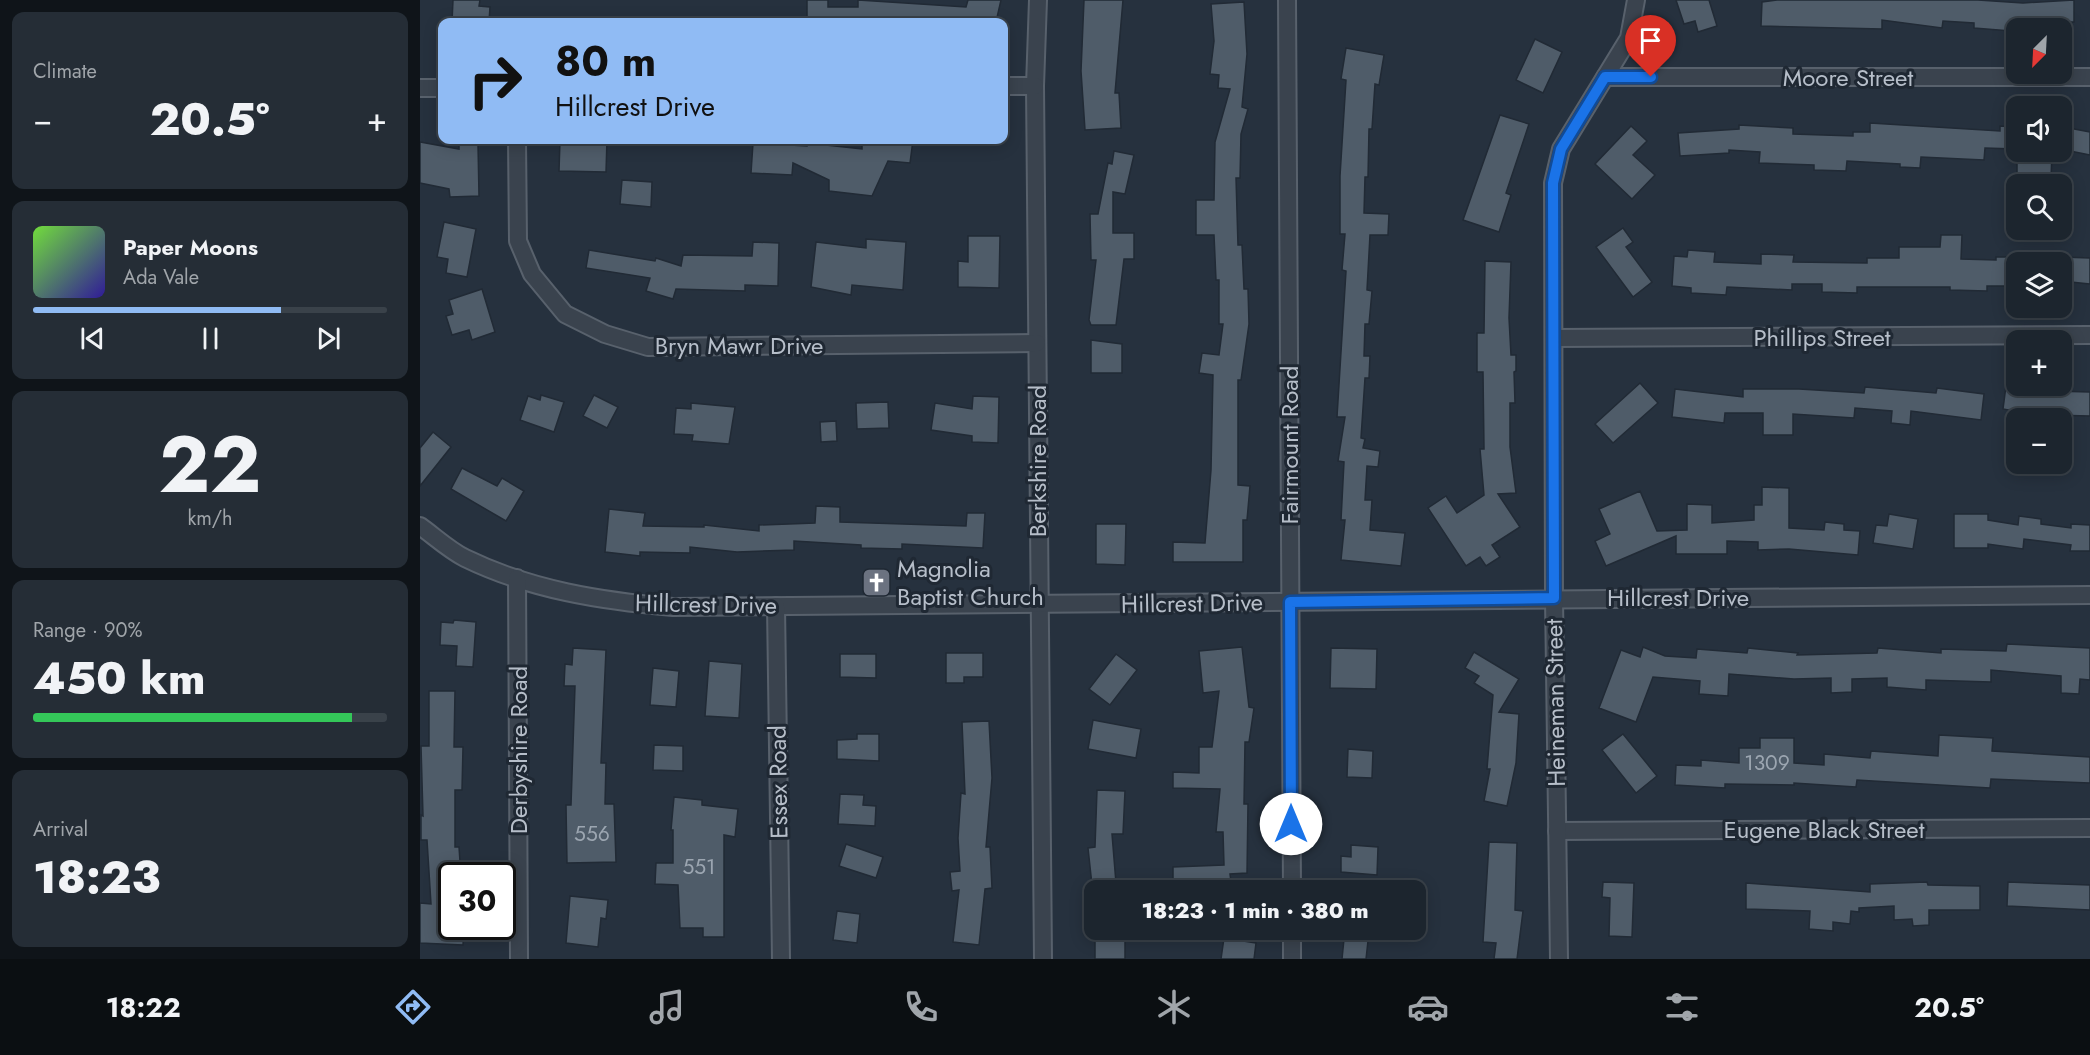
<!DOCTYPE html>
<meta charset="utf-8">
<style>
body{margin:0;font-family:Jost,sans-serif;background:#252d36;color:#f1f3f6;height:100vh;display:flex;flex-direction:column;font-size:22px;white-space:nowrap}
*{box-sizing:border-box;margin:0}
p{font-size:20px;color:#a0a5aa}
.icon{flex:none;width:33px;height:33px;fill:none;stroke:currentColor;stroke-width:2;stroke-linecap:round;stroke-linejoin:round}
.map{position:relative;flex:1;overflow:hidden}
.side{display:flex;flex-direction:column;gap:12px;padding:12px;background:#0f1419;width:420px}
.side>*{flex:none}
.banner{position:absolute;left:18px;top:18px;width:570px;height:126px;border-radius:12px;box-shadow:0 3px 15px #0003,0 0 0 2px #3a424a;background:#90bbf4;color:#111;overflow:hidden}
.needle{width:39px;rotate:204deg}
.tools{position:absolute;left:1586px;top:18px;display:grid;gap:12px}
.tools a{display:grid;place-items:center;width:66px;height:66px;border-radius:12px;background:#1c252e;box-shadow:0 3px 15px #0003,0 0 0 2px #3a424a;font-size:30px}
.speed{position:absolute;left:18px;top:862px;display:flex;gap:12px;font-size:30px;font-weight:700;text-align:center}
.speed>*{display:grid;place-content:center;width:78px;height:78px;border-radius:50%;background:#1c252e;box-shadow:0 3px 15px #0003,0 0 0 2px #3a424a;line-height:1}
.speed .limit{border:3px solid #111;border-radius:9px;background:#fff;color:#111}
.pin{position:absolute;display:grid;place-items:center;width:51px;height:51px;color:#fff;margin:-62px -26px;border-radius:50% 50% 50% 0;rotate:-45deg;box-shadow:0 0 6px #0007}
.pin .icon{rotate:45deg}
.me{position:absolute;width:66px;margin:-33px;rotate:0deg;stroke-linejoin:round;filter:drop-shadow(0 0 4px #0008)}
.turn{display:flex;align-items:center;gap:21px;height:126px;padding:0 18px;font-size:27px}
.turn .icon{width:78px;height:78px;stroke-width:2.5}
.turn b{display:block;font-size:42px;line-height:51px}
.big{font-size:45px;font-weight:800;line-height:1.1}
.side .widget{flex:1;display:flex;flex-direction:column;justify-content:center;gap:9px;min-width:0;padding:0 21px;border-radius:12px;background:#252d36}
.side .dial{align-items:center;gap:0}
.dial b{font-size:78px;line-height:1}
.song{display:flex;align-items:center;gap:18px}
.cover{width:72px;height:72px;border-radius:9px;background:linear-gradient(135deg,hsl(100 70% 55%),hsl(250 70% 35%))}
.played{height:6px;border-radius:3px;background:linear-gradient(90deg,#90bbf4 70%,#3a424a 70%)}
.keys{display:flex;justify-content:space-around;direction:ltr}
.heat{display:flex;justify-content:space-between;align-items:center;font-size:33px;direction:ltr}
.charge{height:9px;border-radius:4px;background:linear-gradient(90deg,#34c759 90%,#3a424a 0)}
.trip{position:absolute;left:664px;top:880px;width:342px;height:60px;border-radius:12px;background:#1c252e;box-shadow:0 3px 15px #0003,0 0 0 2px #3a424a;font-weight:800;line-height:60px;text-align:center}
.dock{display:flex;height:96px;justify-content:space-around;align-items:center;background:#0b0f12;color:#a0a5aa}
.dock .icon{width:42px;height:42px}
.dock .selected{color:#90bbf4}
.dock b{font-size:27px;color:#f1f3f6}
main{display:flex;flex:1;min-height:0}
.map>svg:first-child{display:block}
</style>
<main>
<section class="side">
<div class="widget"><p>Climate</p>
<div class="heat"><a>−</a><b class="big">20.5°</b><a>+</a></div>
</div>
<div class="widget">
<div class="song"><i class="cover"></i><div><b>Paper Moons</b><p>Ada Vale</p></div></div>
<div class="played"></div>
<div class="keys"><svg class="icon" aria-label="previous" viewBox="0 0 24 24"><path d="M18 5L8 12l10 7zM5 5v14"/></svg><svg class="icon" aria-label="pause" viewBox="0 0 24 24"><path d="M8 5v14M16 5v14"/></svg><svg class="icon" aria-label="next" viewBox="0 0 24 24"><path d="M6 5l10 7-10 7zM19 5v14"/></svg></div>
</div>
<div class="widget dial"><b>22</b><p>km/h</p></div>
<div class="widget"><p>Range · 90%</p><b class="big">450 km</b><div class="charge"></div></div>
<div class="widget"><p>Arrival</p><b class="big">18:23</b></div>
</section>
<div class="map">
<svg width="1670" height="959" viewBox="0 0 1670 959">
<rect width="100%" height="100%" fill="#26313e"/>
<!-- building -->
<g fill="#4f5c69" stroke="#212a35" stroke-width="1.5">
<path d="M33 0H60L59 6 70 7 69 22H32Z"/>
<path d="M387 0H408V7H438V0L546 7 548 0H581L576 22H387Z"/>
<path d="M664 0H703L695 93H699L701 128 665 130 661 71Z"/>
<path d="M1256 0H1289L1297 26 1278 32 1275 21 1264 24Z"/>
<path d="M1357 0H1558L1603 3 1654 0V22H1591V31L1554 28V23L1523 21 1522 28 1462 20V29L1341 26 1342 2Z"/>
<path d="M824 2 827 54 822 107 828 109 821 134 820 178H816L818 245H822L824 289H828L829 324 821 380H818V485L830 486 827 520H823V562H753V542L785 543 791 470 793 375 779 373 782 353 799 355 803 324H799V280H796L794 235H776V200H794L795 142 810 89 798 88 799 75 790 74 794 41 791 4Z"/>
<path d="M1115 39 1142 52 1123 93 1096 80Z"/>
<path d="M926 48 964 55 959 85 955 84 952 129H949L948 177H945L944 213 969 214 968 235H950L947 290 952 291 949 324H945L944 356H950L949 378H945L941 438 945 439 943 448 960 451 958 467 947 466 945 500H952L950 530 985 533 981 566 921 560 925 520H921L924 462 918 461 925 417H917L926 271 922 270 925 234H920V176L926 80 921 79Z"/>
<path d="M1080 115 1109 124 1086 193 1091 195 1079 232 1043 220Z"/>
<path d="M1450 123 1580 131V126L1596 127V149L1565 148 1564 160 1501 157 1500 168 1480 167V164L1427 161 1426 171 1394 170V165L1339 163 1340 152 1309 150V153L1260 156 1258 133 1319 129V125L1373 128V134L1433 136V132H1450Z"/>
<path d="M1211 126 1227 141 1213 155 1235 175 1212 199 1175 164Z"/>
<path d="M1649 128 1670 132V155L1645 150Z"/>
<path d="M140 140H187L186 172 139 171Z"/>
<path d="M457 140H493L490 163 468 161 452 196 409 191V180L373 163 372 175 331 173 333 143 387 146V143L442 149V143L455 144Z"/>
<path d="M0 142 39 149V144H58L59 196 30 197 29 189 0 183Z"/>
<path d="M694 151 714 155 705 194 693 192V233H714V259H704L696 325H671L669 320 676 260H671L670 214H678L688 163 692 164Z"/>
<path d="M1597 152H1632L1631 179 1597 178Z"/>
<path d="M202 180 232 182 231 207 200 204Z"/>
<path d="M24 222 56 229 47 277 26 273 28 259 17 257Z"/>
<path d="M1203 228 1213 242 1206 247 1232 282 1213 297 1176 247Z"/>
<path d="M1521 235H1542L1541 259 1576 260V257H1596V286H1567V291L1530 290V287H1437V293L1402 292V284H1372V290L1307 287 1306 295 1271 293V288L1252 286 1254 256 1267 257 1268 250 1295 252 1294 262 1341 264V254L1374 255 1373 262 1447 263V258H1479V247H1520Z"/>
<path d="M548 236H580L579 288 538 287V261L548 262Z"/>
<path d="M446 239 486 242 483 290 432 285 431 295 391 287 396 242 446 248Z"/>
<path d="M333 242 359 243 358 286 325 285V291L256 289 253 299 226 291 230 278 166 268 169 250 235 261 236 258 261 266 263 255 332 256Z"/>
<path d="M1641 257 1670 258V284L1641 281Z"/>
<path d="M1065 261 1091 262 1089 318 1091 355H1096V371L1094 372 1095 403H1090V447L1096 493 1078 494 1100 527 1072 545 1080 557 1066 566 1060 557 1046 566 1008 508 1026 496 1037 513 1064 495 1060 449H1064L1063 372H1057V333H1064Z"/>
<path d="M62 289 75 332 52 340 49 330 32 335 26 316 33 314 29 300Z"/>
<path d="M671 340 702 344V373H671Z"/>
<path d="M1220 383 1238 403 1193 443 1175 424Z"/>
<path d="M1586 386H1623L1635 387 1634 391 1670 392V416L1630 415V418H1604L1605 413 1583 409Z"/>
<path d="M1445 387 1516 393 1517 388 1564 394 1561 420 1491 411 1490 425 1471 423 1472 411 1435 408 1434 418 1373 414V435H1343V413H1305L1304 423 1252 417 1255 389 1323 397V389H1379L1444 393Z"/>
<path d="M121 395 144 402 134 432 100 420 108 396 120 400Z"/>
<path d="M174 395 198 407 187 428 163 416Z"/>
<path d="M553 396 579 397 578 443 552 442V436L511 430 515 403 552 409Z"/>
<path d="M468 402 469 428 437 429 436 403Z"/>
<path d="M271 403 315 407 309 444 272 441 273 435 254 434 256 408 271 409Z"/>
<path d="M416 421 417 441 401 442 400 422Z"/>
<path d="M13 432 31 447 0 486V448Z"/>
<path d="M42 468 77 486 82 478 104 491 86 521 31 489Z"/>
<path d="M1342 487 1369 488V528L1404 530 1405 522 1424 524V530L1440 531 1438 555 1369 549 1338 550V542L1307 541V554H1256V536L1186 566 1175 541 1190 534 1179 509 1220 491 1237 531 1267 530V504L1292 505V523L1334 520V505H1342Z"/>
<path d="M396 506 420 507V522L546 526 547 513H565L563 548 482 544V549L441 548V545L374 541V550L317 552 270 547V553L220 552V556L185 552 189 509 225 513 223 526 284 527V525L339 531V525L395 523Z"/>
<path d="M1469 514 1498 519 1493 549 1453 543 1456 525 1467 526Z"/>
<path d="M1534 514H1568V520L1598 525 1599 516 1621 519V524L1651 528V524L1670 525V551H1650L1651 545 1604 539 1603 549 1568 544V548H1534Z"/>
<path d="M676 524H706L705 565 676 564Z"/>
<path d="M34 620 56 622 53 667 36 666 37 646 20 645 21 622 33 623Z"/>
<path d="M1587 644 1670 648V680L1660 679 1659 694 1641 693V676L1571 670V682L1506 680V690L1467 687V678L1432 679V692L1411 693V678L1374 679 1309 674 1308 696 1279 694 1280 681 1233 677 1216 722 1179 708 1201 650 1220 657 1223 647 1245 656 1276 658 1277 649 1327 653 1328 648 1378 653 1377 655 1457 653 1458 648 1521 653V649L1586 651Z"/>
<path d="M822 647 829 707 834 708 829 742H825L824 804H828L827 873 810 874 811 882 753 883V867L804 865 803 832H796L800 789 753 788V772L779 773V747H792L799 691 783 693 779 651Z"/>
<path d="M153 648 186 650 181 763H186L185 804H194L196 862 147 863 146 805H151L155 686H144L145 664 152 665Z"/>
<path d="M911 648 957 649 956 689 910 688Z"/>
<path d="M1054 652 1099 679 1079 712 1099 714 1096 763 1087 806 1064 801 1070 769H1067L1073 695 1054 683 1059 676 1045 668Z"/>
<path d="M526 653H563V677H544V683H526Z"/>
<path d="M420 654H456V678L420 677Z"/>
<path d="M696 654 717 670 690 705 669 689Z"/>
<path d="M289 661 322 664 319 718 285 716Z"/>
<path d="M233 668 259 671 256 707 230 705Z"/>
<path d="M9 691H35L34 747H43L42 790H35V847H39L41 876H32V927L44 928 43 945 0 943V903L11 904 7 840H1V815L3 816 1 746H9Z"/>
<path d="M673 720 721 729 716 758 668 749Z"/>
<path d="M569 721 572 778 566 847H570L572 888 565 889 559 945 533 942 539 890 532 891 530 872 540 871 538 838 541 793 545 794 542 722Z"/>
<path d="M437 734H459V761L417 759V740L437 739Z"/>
<path d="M1203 734 1237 776 1216 793 1182 750Z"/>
<path d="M1519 735 1573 738 1572 751 1670 757V783L1571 779 1570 788 1437 780 1436 787 1374 783V785L1305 784V788L1255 785 1256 765 1281 766V760L1319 763V748H1340V738H1374V763L1404 765V754L1450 758 1451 751 1518 756Z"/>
<path d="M234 745 263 746V771L233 770Z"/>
<path d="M928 749 953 751 952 778 927 777Z"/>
<path d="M677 790 705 791 703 834H692L696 883 672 885 668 848 675 847Z"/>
<path d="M420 794 444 795 443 805 456 806 455 826 418 824Z"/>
<path d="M254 797 282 800V805L318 809 315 837 304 835V937H283V928H260L258 885 235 884 236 863H253V830H251Z"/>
<path d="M1069 842 1097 843 1095 910 1103 911 1097 959H1074L1076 943 1063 942Z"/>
<path d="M426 844 463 857 456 878 419 866Z"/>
<path d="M931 845 958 847 957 875 921 872V856L931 857Z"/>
<path d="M1183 882 1214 883 1212 937 1189 936 1190 898 1182 897Z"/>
<path d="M1507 882 1508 885 1560 886V910H1509V925L1493 926 1492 919 1474 920V906L1439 908V912L1431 911 1430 924 1413 922V931L1389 929 1390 911 1326 909V883L1450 892V884Z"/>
<path d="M1588 882 1670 885V910L1587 906Z"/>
<path d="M150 896 188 900 186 919 181 918 178 947 146 943Z"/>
<path d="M417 911 440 914 437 943 413 940Z"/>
<rect x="675" y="930" width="30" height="29"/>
<path d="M804 938 836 943 834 959H801Z"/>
<path d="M924 939 948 941 946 959H922Z"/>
</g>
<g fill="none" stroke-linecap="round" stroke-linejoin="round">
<defs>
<g id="street">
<path d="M618 0 615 86 623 959"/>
<path d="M867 0 872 891"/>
<path d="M1185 77H1670"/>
<path d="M584 86H615"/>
<path d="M0 88H22"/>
<path d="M97 140 98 241 112 274 145 314 185 334 228 347 617 343"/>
<path d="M1134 338 1670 335"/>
<path d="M0 526C14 536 29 550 45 558 111 590 181 601 253 607L1670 595"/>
<path d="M97 578 99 959"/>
<path d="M356 606 361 959"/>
<path d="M1137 831 1670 828"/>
<path d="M872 930V959"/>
<path d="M1139 959 1134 598 1133 183 1141 149 1209 38 1216 0"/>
</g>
</defs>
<!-- street casing -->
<use href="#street" stroke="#58616c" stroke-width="20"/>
<!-- street -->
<use href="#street" stroke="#3a434e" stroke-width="16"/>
</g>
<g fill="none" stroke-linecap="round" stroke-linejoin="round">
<defs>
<path id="route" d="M871 824 870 602 1134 598 1133 183 1141 149 1185 77H1231"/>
</defs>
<!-- route casing -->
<use href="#route" stroke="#114b97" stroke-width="15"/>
<!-- route -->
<use href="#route" stroke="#1a73e8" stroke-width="10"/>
</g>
<!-- icons -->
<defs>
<symbol id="church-square" viewBox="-11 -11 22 22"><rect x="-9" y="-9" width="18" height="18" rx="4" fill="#6b7280" stroke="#1f2833"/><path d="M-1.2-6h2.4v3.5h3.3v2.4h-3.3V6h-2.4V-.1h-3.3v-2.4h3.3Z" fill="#fff"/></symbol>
</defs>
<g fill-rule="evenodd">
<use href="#church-square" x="440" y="566" width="33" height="33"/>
</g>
<g text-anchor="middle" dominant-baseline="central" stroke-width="6" stroke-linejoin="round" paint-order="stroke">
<!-- number labels -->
<g font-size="21" fill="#9ca6b1">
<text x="1347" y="763">1309</text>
<text x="172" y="834">556</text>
<text x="279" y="867">551</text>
</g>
<!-- street labels -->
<g font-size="24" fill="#b6bec9" stroke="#1f2833">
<text x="1428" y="77">Moore Street</text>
<text x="1402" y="337">Phillips Street</text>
<text x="319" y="345">Bryn Mawr Drive</text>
<text transform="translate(869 445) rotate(-90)">Fairmount Road</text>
<text transform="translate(617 461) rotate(-90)">Berkshire Road</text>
<text x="1258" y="597">Hillcrest Drive</text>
<text transform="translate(772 603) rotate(-1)">Hillcrest Drive</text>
<text transform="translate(286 604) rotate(1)">Hillcrest Drive</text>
<text transform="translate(1135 703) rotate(-91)">Heineman Street</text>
<text transform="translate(98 750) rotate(-90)">Derbyshire Road</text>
<text transform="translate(358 782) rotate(-91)">Essex Road</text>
<text x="1404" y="829">Eugene Black Street</text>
</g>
<!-- poi labels -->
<g font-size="24" fill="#b6bec9" stroke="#1f2833" text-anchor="start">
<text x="477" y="568">Magnolia<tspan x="477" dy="28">Baptist Church</tspan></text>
</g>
</g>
</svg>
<div class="tools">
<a><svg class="needle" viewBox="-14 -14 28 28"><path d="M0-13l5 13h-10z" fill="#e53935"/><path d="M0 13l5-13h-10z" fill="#a0a5aa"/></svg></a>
<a><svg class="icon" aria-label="sound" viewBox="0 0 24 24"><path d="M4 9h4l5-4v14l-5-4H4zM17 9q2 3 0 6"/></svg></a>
<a><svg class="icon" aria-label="search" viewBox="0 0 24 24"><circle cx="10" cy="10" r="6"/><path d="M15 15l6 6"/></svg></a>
<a><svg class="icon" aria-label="layers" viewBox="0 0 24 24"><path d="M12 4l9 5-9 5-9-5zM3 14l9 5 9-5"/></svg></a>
<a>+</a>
<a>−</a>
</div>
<div class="speed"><div class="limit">30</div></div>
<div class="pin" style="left:1231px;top:77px;background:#d93025"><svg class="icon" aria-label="arrive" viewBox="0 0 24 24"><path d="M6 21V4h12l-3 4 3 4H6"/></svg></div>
<svg class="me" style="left:871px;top:824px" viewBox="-20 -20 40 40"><circle r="19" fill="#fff"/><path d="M0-13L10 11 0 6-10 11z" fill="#1a73e8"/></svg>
<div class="trip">18:23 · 1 min · 380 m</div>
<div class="banner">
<div class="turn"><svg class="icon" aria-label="right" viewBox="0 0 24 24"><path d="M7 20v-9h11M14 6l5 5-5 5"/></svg><div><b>80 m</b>Hillcrest Drive</div></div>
</div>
</div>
</main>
<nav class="dock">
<b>18:22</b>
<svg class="icon selected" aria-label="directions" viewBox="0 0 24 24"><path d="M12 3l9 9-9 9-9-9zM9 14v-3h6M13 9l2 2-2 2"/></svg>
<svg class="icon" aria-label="music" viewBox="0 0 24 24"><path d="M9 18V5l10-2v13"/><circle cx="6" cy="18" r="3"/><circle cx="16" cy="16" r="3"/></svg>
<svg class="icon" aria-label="phone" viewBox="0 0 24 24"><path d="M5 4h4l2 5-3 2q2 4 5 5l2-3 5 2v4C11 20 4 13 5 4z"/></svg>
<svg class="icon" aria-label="climate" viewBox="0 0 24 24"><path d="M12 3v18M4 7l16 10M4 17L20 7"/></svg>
<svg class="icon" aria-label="car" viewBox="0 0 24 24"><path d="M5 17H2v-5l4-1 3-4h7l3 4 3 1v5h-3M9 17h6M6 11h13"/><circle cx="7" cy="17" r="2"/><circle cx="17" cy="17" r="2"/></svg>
<svg class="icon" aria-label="filters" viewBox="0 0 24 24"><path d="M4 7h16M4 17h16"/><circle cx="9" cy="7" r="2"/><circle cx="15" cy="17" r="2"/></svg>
<b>20.5°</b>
</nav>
